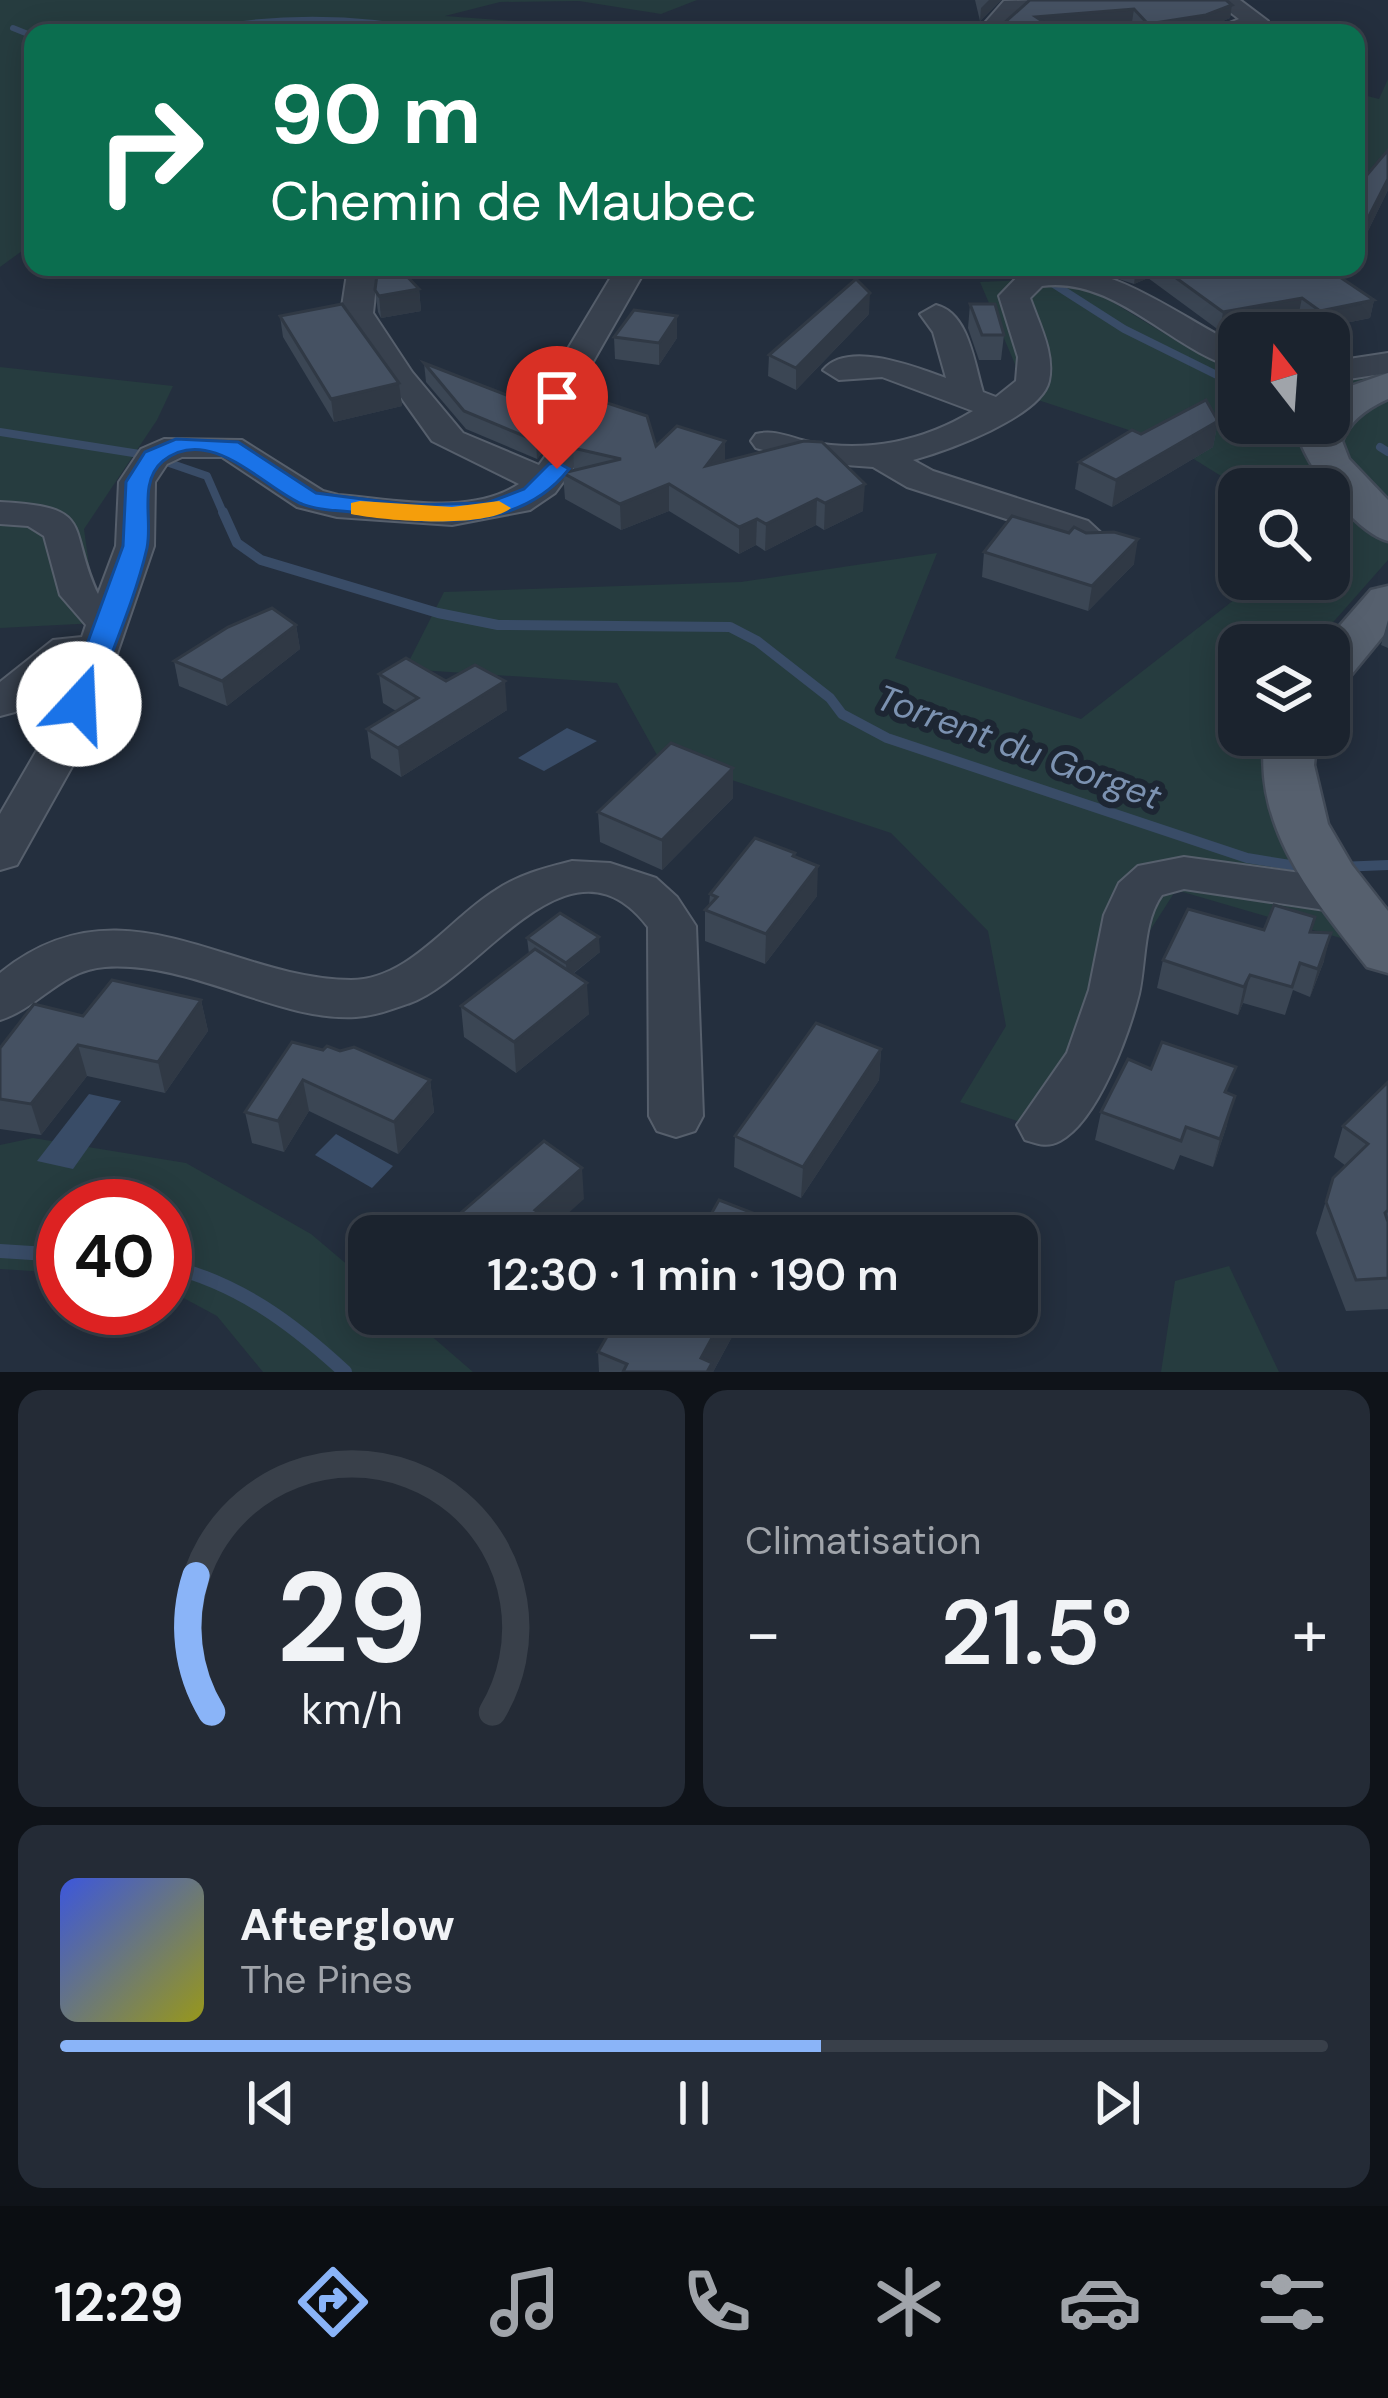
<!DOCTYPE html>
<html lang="fr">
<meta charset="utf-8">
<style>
body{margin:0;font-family:"DM Sans",sans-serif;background:#242b36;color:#f1f3f6;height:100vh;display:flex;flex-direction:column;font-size:45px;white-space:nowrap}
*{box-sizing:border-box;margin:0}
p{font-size:39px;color:#a0a4aa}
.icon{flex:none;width:66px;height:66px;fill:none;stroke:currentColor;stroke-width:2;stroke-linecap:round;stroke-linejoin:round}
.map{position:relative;height:1372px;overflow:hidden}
.sheet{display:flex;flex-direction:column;gap:18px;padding:18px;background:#0f1319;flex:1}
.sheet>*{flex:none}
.banner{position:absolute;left:24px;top:24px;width:1341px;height:252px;border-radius:24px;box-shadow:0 6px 30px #0003,0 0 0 3px #39404a;background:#0b6e4f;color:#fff;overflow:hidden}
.needle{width:78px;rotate:343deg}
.fabs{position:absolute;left:1218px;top:312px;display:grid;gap:24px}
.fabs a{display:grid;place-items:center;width:132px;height:132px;border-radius:24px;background:#1b232e;box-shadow:0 6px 30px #0003,0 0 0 3px #39404a;font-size:60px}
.speed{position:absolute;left:36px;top:1179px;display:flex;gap:24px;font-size:60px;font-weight:700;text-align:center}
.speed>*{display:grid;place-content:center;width:156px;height:156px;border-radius:50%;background:#1b232e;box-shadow:0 6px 30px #0003,0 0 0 3px #39404a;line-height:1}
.speed .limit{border:18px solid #d22;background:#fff;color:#111}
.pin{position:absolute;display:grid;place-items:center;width:102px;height:102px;color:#fff;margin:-123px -51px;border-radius:50% 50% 50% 0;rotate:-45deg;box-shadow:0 0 12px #0007}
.pin .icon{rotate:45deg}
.me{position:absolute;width:132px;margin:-66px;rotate:20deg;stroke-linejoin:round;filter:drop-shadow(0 0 9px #0008)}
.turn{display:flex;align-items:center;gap:42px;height:252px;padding:0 48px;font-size:54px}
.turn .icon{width:156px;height:156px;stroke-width:2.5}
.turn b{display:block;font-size:84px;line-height:102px}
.big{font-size:90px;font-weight:600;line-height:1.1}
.sheet .tile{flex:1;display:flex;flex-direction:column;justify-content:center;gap:18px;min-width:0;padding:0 42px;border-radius:24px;background:#242b36}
.sheet .dial{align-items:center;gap:0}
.dial svg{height:312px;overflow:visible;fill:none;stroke:#39404a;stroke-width:7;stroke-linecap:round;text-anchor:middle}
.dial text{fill:#f1f3f6;stroke:none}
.song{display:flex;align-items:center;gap:36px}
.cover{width:144px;height:144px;border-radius:18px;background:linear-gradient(135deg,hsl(230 70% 55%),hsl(60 70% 35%))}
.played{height:12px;border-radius:6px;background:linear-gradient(90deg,#8ab4f8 60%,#39404a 60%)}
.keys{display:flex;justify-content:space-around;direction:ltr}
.heat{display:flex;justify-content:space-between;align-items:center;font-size:66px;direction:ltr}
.sheet .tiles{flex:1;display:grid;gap:18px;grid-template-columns:1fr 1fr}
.tile:last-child{grid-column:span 2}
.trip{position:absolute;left:348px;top:1215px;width:690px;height:120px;border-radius:24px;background:#1b232e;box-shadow:0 6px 30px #0003,0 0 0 3px #39404a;font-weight:600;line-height:120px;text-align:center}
.menu{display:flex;height:192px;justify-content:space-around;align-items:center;background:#0b0e12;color:#a0a4aa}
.menu .icon{width:84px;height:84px}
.menu .active{color:#8ab4f8}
.menu b{font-size:54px;color:#f1f3f6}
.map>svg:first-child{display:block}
</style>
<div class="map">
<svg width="1388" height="1372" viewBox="0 0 1388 1372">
<rect width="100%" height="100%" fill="#242f3e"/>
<!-- green -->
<g fill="#263c3f">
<path d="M0 0H697L661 14 579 1 500 2 445 16 529 22 563 33H33V243L0 267Z"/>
<path d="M1388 79V191L1356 186V93L1379 99Z"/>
<path d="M1073 278 1193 351 1239 355V423H1329V367L1388 376V560L1313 645H1239V735H1275L1351 941 1176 890 1026 1124 960 1102 1006 1026 988 931 891 833 657 755 617 683 405 669 444 592 741 582 937 553 895 658 1081 719 1261 579H1329V489H1242L1168 443 1029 397 980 282Z"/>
<path d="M0 367 173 386 157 420 84 529 97 623 0 628Z"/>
<path d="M33 1138 186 1163 311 1234 369 1283V1314H406L473 1372H263L217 1316 165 1288V1206H63V1273L0 1269V1145Z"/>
<path d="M1229 1266 1279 1372H1161L1175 1281Z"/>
</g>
<!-- water -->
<g fill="#394c67">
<path d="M567 728 597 741 544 771 518 758Z"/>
<path d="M89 1094 121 1101 73 1169 37 1161Z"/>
<path d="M336 1134 393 1166 372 1188 315 1155Z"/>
</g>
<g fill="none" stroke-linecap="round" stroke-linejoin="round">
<!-- stream-far3 -->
<g stroke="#394c67" stroke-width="6">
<path d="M13 28 33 36"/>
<path d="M187 33C272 15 353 15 438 33"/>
</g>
<!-- stream-far2 -->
<g stroke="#394c67" stroke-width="8">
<path d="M1027 267 1124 329 1239 386"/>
<path d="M0 432 146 455 207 476 224 515"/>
<path d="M1380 447 1388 452"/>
</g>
<!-- stream-far1 -->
<g stroke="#394c67" stroke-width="10">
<path d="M223 512 237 543 261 560 438 613 498 625 730 627 757 641 830 698 842 714 887 738 1247 858 1309 868"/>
<path d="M1339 867 1388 865"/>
</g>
<!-- stream -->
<g stroke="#394c67" stroke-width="14">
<path d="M0 1251 63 1255"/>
<path d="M165 1265C238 1283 291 1322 345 1372"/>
</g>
<defs>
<g id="minor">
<path d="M1037 0 1000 33H976L1004 1Z"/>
<path d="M1214 0H1240L1268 21 1241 33H1205L1239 19Z"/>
<path d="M348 267H378L373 313 412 372 463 433 539 465 547 454 536 402 617 267H647L570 402 583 455 555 493 530 510 452 525 337 517 297 507 222 457H182L167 464 155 482 154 546 88 738 17 865 0 870V814L44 738 71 666 15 712 0 716V682L53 640 82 637 86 625 60 595 44 536 28 526 0 524V502C98 507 66 526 98 594L116 546 119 482 141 449 164 439 242 440 323 491 338 495C393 499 470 517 519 484L432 441 341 313Z"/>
<path d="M1051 267C1120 267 1180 317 1239 346V369C1172 352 1116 276 1042 286L1030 298C1039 324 1055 353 1049 381 1041 417 946 451 913 460L933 471 1088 521 1114 545 1108 553H1082L1062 537 907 487 873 467 804 462 756 448 751 441 756 434C775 429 791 438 810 442 867 453 924 441 973 411L882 377 839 380 823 370C848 340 915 367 946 378L933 332 920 314 936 305C969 313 974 363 983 392L996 397 1016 381 1018 357 999 296 1022 272Z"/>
<path d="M1388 353V373L1329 382V362Z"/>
<path d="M1184 857 1345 879 1362 884 1369 896 1362 908 1345 913 1184 889 1162 895C1143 921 1146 963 1139 994 1129 1034 1098 1121 1060 1141 1047 1148 1038 1144 1025 1140L1017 1125 1067 1053 1089 990 1104 915 1119 883 1138 866Z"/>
<path d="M572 861 610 863 656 878 677 897 696 926 703 1116 695 1131 676 1137 657 1131 649 1116 648 927C569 824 482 977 410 1003 393 1009 374 1016 356 1017 278 1022 193 961 105 967 61 970 39 1008 0 1020V973C122 874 229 979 351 980 409 980 450 918 496 890 520 874 545 868 572 861Z"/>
</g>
<g id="major">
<path d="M1388 373V399C1368 408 1350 420 1342 441L1349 459 1388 500V541C1356 533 1311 472 1300 441L1307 423H1329V400L1342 389Z"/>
<path d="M1388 586V630L1347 680 1329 684V645H1323L1371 590Z"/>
<path d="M1265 735H1317L1314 765 1328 824 1352 865 1388 911V973L1367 967C1313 898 1252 827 1265 735Z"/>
</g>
</defs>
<!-- minor casing -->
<use href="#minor" stroke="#565f6c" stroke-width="4"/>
<!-- major casing -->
<use href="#major" stroke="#414a57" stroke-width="5"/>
<!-- minor -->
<use href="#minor" fill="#38414e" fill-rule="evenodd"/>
<!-- major -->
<use href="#major" fill="#56606e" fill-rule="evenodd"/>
</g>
<!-- wall -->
<g fill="#3b4654">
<path d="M975 0H1001L980 21Z"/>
<path d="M1030 0 1232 5 1230 18 1204 29 1174 33H1143L1132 22 1054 29 1060 33H984L985 24 1004 23Z"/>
<path d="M1388 150V190L1362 243 1356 242V188Z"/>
<path d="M1081 267H1325L1374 300 1370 318 1316 329 1298 317 1220 331 1148 278 1134 284Z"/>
<path d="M419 289 421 311 381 318 378 312 375 290Z"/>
<path d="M970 304 1004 335 1001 360H979L968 328Z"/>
<path d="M869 314 796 390 768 376 769 355Z"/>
<path d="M280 316 399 383 402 406 334 422 283 337Z"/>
<path d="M614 337 677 338 659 365 615 359Z"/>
<path d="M424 363 541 434 542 453 537 459 466 429 426 382Z"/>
<path d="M579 400 656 446 725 461 863 511 824 530 816 525 765 551 756 545 739 554 669 511 621 530 565 499 563 473 574 470 573 448 583 434Z"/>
<path d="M1218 421 1213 447 1112 507 1075 489 1079 462 1141 434Z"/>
<path d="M984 552 1134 564 1088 611 982 577Z"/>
<path d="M1388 620V648L1381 645Z"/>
<path d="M296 625 300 649 227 706 179 686 174 661Z"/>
<path d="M379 674 446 681 507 710 401 777 371 758 367 729 396 711 383 703Z"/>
<path d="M733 798 662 870 600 842 598 812Z"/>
<path d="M795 853V857L817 896 765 964 705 941V910L709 906 710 894Z"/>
<path d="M1315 917 1311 932 1324 961 1310 997 1293 990 1285 1015 1243 1003 1238 1015 1157 988 1163 960 1264 930Z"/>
<path d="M527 938 600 952 573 974 589 1014 516 1073 464 1037 461 1006 529 954Z"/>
<path d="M201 1000 208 1031 165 1093 87 1076 41 1135 0 1129V1048L83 1016Z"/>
<path d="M881 1049 879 1080 801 1198 734 1167 735 1136Z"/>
<path d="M323 1050 340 1051 430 1080 434 1112 398 1154 309 1111 284 1152 252 1143 245 1112Z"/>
<path d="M1151 1069 1229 1094 1227 1125 1213 1167 1180 1155 1174 1170 1095 1140 1101 1112Z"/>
<path d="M1388 1082V1309L1346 1311 1316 1233 1333 1178 1346 1166 1334 1157 1343 1126Z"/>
<path d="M620 1314H790L778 1337 740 1322 713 1372H599L598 1352Z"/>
</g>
<!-- shaded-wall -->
<g fill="#303945">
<path d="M989 0H1001L980 21 981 8Z"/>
<path d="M1232 5 1230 18 1204 29 1174 33H1147L1148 24Z"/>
<path d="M1134 9 1132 22 1035 31 1036 17Z"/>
<path d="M1388 179V190L1362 243 1366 222Z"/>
<path d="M270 267H332V270L272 278Z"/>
<path d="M1136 267H1150L1148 278 1134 284Z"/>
<path d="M419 289 421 311 381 318 379 296Z"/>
<path d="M870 293 869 314 796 390V368Z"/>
<path d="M1302 298 1298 317 1220 331 1223 312Z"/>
<path d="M1374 300 1370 318 1316 329 1320 311Z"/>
<path d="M677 316V338L659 365V343Z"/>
<path d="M399 383 402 406 334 422 331 399Z"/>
<path d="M1218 421 1213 447 1112 507 1116 480Z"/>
<path d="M541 434 542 453 537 459 536 441Z"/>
<path d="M725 441V467L706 466Z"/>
<path d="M669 484V511L621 530 620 504Z"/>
<path d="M865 484 863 511 824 530 825 503Z"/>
<path d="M817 499 816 525 765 551 766 524Z"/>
<path d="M757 519 756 545 739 554V527Z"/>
<path d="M1138 539 1134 564 1088 611 1092 586Z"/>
<path d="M296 625 300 649 227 706 222 681Z"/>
<path d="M505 681 507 710 401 777 398 748Z"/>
<path d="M733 768V798L662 870V840Z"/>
<path d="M818 866 817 896 765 964 766 934Z"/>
<path d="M1331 933 1324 961 1310 997 1318 969Z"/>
<path d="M599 937 600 952 567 978 566 963Z"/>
<path d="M1250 975 1243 1003 1238 1015 1244 987Z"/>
<path d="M587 983 589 1014 516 1073 514 1042Z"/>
<path d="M201 1000 208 1031 165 1093 158 1062Z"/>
<path d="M78 1045 87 1076 41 1135 31 1104Z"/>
<path d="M881 1049 879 1080 801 1198 803 1167Z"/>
<path d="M303 1080 309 1111 284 1152 278 1121Z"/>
<path d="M430 1080 434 1112 398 1154 394 1122Z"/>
<path d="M1235 1096 1227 1125 1213 1167 1220 1139Z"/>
<path d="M582 1168 584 1199 545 1234 546 1236H522L535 1210Z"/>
<path d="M725 1314H740V1322L713 1372H701V1358Z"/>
<path d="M779 1314H790L778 1337Z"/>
</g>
<!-- building -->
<g fill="#455162" stroke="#303945" stroke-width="3">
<path d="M1030 0H1226L1232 5 1206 15 1148 24 1134 9 1036 17 1060 33H987L985 24 1004 23Z"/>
<path d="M1388 150V179L1366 222 1356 221V188Z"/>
<path d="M378 267H398L419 289 379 296 375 290Z"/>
<path d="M1161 267H1325L1374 300 1320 311 1302 298 1223 312Z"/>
<path d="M856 279 870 293 796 368 769 355Z"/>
<path d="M342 304 399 383 331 399 280 316Z"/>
<path d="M970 304H995L1004 335H982Z"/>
<path d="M634 310 677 316 659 343 614 337Z"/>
<path d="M424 363 535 406 541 434 536 441 464 411Z"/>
<path d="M595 399 647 416 656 446 677 426 725 441 706 466 804 441 822 442 865 484 825 503 817 499 766 524 757 519 739 527 669 484 620 504 563 473 621 459 573 448 586 428 579 400Z"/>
<path d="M1206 400 1218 421 1116 480 1079 462 1132 430 1141 434Z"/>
<path d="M1012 516 1069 533 1074 527 1086 533 1114 532 1138 539 1092 586 984 552Z"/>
<path d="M272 608 296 625 222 681 174 661 228 627Z"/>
<path d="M406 658 446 681 475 665 505 681 398 748 367 729 418 698 379 674Z"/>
<path d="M671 743 733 768 662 840 598 812Z"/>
<path d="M755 838 795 853 793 856 818 866 766 934 705 910 717 897 710 894Z"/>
<path d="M1274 905 1315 917 1310 932 1331 933 1318 969 1300 963 1292 987 1250 975 1244 987 1163 960 1188 909 1264 930Z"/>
<path d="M560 913 599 937 566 963 527 938Z"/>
<path d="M535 949 587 983 514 1042 461 1006Z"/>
<path d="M112 980 201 1000 158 1062 78 1045 31 1104 0 1099V1048L34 1004 83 1016Z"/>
<path d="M816 1023 881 1049 803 1167 735 1136Z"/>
<path d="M292 1042 323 1050 327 1046 340 1051 354 1047 430 1080 394 1122 303 1080 278 1121 245 1112Z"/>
<path d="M1162 1042 1236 1067 1225 1092 1235 1096 1220 1139 1186 1127 1181 1141 1101 1112 1128 1059 1151 1069Z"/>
<path d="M1388 1082V1210L1385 1213 1388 1222V1278L1356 1280 1326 1202 1333 1178 1368 1144 1343 1126Z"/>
<path d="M544 1141 582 1168 535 1210 544 1216 522 1236H434Z"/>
<path d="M719 1200 812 1236H667L679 1215 705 1225Z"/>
<path d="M620 1314H725L701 1358 712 1363 707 1372H623L627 1364 598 1352Z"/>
</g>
<!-- route -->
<path fill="#1a73e8" stroke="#114b97" stroke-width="3" d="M176 439 238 442 316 493 409 505 487 503 524 489 549 464 557 462 569 469C518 534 430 523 357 513 340 510 318 511 302 504 265 489 210 423 163 461 138 482 153 520 147 548 135 600 111 653 93 704L79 713 69 710 65 704 123 546 126 482 145 452Z"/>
<!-- slow -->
<path fill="#f59e0b" d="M360 501 452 507 499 501 511 508C486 529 384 521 351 514V503Z"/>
<g text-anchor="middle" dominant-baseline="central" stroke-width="12" stroke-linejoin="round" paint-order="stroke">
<!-- water labels -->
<g font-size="36" font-style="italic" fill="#7c92b1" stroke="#1d2633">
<text transform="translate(1019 747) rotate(20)">Torrent du Gorget</text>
</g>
</g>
</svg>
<div class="fabs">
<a><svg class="needle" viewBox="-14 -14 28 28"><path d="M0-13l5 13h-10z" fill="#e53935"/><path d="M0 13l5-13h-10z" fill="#a0a4aa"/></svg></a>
<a><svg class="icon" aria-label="search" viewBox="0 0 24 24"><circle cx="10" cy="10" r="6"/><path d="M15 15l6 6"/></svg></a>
<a><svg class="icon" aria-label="layers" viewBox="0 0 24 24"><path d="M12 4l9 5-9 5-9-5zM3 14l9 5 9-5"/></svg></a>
</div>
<div class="speed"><div class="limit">40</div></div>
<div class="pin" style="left:557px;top:469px;background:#d93025"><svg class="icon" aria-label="arrive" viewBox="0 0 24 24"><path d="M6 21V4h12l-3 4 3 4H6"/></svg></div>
<svg class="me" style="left:79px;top:704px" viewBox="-20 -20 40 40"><circle r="19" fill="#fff"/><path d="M0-13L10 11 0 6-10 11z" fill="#1a73e8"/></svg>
<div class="trip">12:30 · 1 min · 190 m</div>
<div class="banner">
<div class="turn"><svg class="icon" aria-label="right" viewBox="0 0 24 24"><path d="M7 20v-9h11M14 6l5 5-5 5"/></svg><div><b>90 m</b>Chemin de Maubec</div></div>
</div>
</div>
<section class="sheet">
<div class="tiles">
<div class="tile dial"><svg viewBox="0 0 100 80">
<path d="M14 69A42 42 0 1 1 86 69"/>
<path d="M14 69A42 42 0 0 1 10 34" stroke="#8ab4f8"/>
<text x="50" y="56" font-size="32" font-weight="700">29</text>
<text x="50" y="72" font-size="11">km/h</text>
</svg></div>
<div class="tile"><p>Climatisation</p>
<div class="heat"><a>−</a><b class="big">21.5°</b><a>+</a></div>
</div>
<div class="tile">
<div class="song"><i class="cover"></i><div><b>Afterglow</b><p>The Pines</p></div></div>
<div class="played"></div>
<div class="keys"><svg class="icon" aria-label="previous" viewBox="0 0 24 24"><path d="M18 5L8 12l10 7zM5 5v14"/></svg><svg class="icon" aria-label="pause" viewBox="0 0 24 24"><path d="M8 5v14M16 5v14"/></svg><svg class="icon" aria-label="next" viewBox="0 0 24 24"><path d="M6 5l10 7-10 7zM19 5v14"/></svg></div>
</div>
</div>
</section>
<nav class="menu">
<b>12:29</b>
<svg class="icon active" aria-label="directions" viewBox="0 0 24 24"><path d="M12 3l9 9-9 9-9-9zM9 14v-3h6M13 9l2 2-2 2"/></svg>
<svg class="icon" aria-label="music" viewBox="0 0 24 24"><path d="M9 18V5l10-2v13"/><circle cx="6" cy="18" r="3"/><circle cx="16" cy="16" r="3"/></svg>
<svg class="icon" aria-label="phone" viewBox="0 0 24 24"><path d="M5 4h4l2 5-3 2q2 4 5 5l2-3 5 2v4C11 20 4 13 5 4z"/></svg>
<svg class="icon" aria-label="climate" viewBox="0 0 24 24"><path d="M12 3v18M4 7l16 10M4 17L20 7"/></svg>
<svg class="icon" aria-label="car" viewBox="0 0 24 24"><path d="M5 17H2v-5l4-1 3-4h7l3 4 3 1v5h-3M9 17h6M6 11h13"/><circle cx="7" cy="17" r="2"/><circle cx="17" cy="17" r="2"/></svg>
<svg class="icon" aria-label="filters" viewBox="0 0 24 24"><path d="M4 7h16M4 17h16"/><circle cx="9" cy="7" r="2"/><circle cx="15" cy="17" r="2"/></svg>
</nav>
